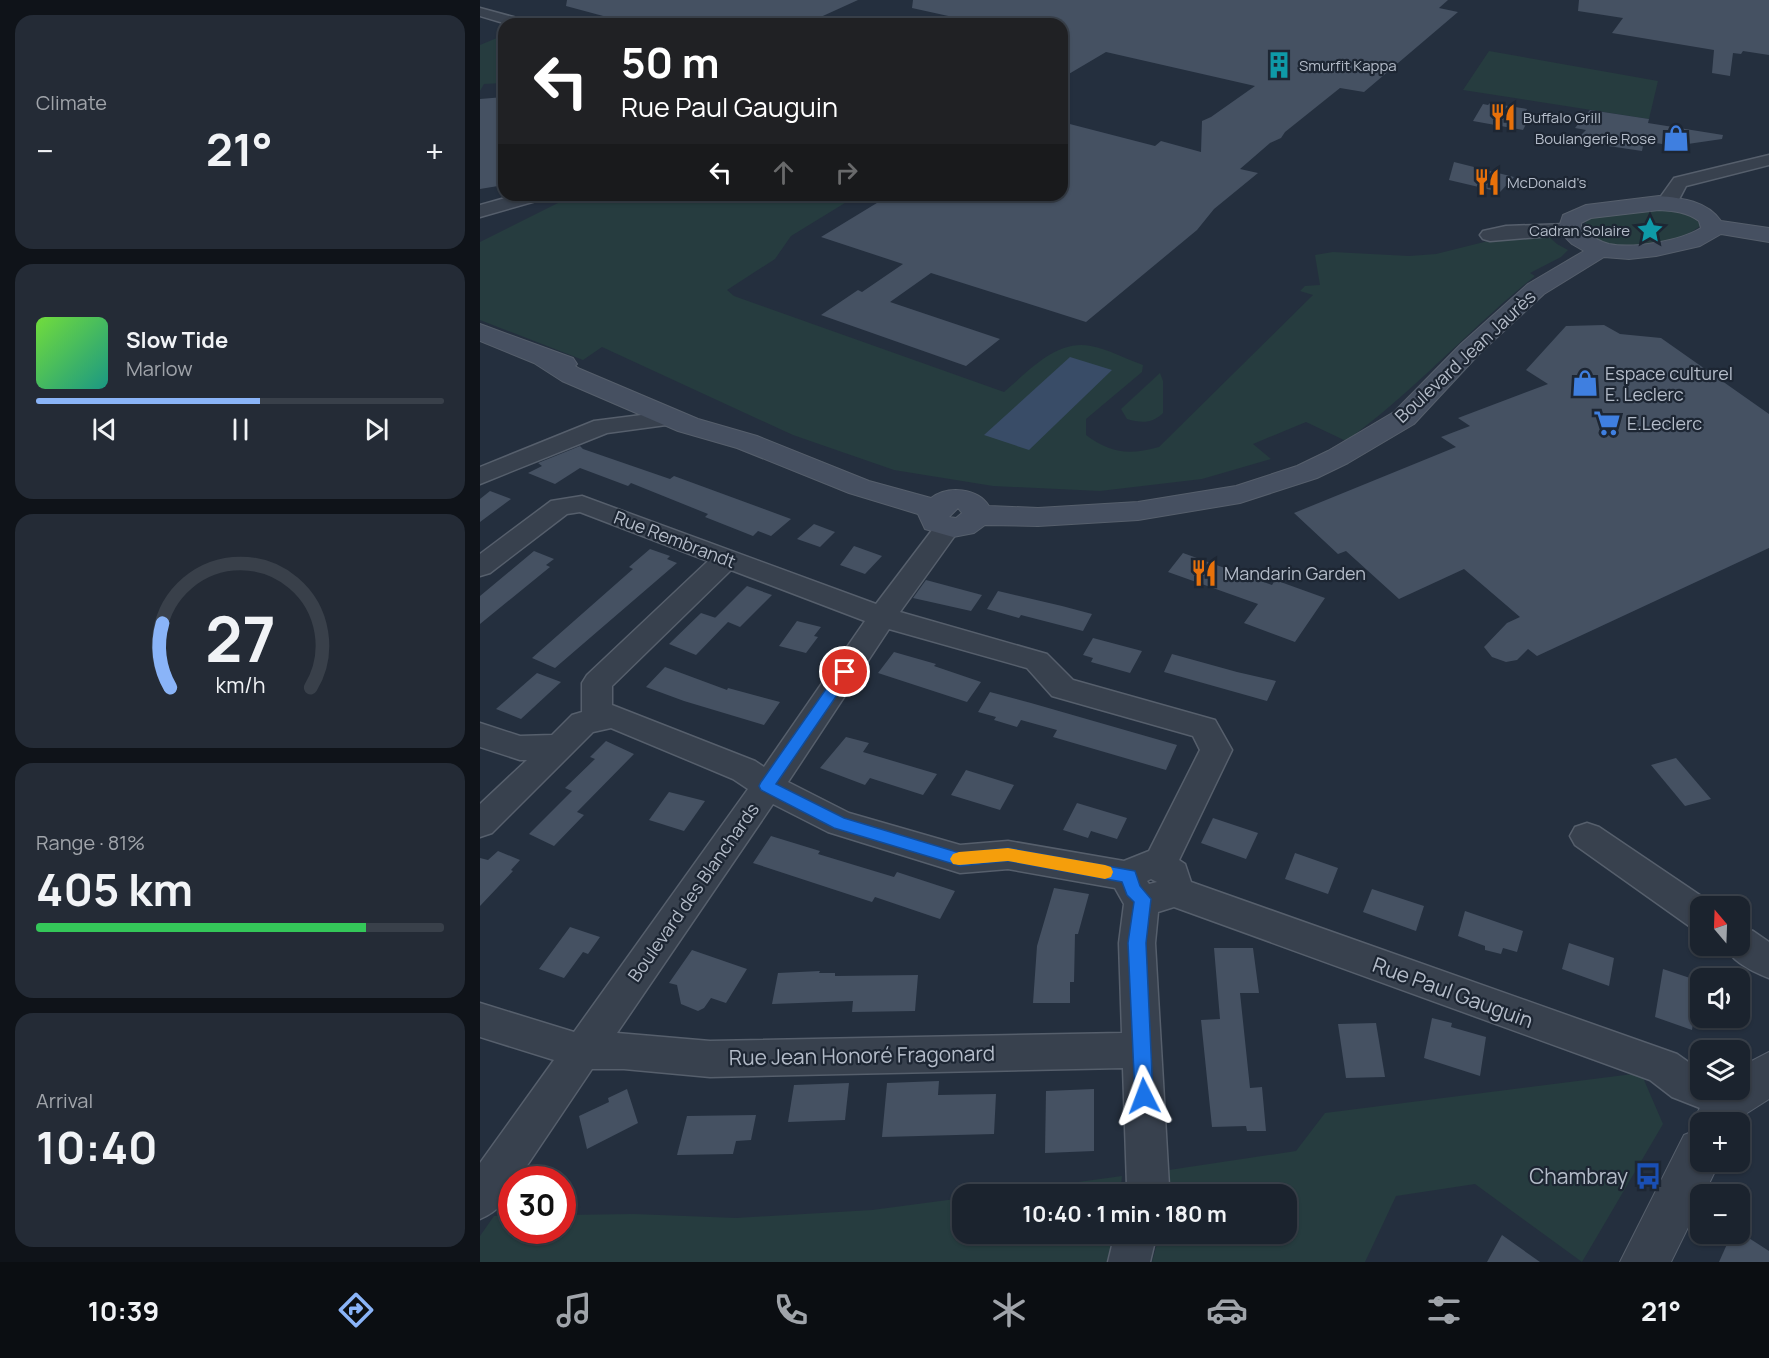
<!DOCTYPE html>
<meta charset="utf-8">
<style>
body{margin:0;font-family:Manrope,sans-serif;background:#242b36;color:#f1f3f6;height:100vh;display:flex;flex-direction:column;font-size:22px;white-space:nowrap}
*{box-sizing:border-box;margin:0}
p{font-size:20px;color:#a0a4aa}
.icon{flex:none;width:33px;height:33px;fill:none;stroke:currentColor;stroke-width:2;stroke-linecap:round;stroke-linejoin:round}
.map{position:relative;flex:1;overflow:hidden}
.details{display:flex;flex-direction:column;gap:15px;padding:15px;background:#0f1319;width:480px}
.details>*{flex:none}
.banner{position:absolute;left:18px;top:18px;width:570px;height:183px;border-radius:18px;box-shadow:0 2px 4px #0004,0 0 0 2px #39404a;background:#202124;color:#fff;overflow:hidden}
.needle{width:39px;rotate:341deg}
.fabs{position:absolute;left:1210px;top:896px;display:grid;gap:12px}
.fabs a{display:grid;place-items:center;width:60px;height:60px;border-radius:12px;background:#1b232e;box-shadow:0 2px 4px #0004,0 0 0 2px #39404a;font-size:30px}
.speed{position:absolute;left:18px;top:1166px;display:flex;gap:12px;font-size:30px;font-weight:700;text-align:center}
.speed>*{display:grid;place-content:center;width:78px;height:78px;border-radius:50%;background:#1b232e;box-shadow:0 2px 4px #0004,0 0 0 2px #39404a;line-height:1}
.speed .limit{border:9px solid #d22;background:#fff;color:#111}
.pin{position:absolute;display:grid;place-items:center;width:51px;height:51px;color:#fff;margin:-26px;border:3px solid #fff;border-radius:50%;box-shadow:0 2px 6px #0007}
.me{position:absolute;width:66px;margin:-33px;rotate:357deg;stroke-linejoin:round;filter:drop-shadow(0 0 4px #0008)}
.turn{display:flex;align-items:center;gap:21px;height:126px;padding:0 24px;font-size:27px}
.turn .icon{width:78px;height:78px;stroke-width:2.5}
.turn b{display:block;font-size:42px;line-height:51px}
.lanes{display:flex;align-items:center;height:57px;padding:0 24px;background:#0003;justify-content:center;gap:30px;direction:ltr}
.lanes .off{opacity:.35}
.big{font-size:45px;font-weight:700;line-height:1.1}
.details .card{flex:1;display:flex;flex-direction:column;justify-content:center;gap:9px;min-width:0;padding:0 21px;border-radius:18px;background:#242b36}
.details .dial{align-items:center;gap:0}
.dial svg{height:156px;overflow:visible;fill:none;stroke:#39404a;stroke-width:7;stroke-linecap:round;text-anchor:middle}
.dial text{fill:#f1f3f6;stroke:none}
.song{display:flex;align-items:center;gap:18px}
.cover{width:72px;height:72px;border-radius:9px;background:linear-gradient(135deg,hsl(100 70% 55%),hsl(170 70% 35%))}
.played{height:6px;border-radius:3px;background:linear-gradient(90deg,#8ab4f8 55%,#39404a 55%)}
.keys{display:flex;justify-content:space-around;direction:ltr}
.heat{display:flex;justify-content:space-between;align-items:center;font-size:33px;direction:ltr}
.charge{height:9px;border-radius:4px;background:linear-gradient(90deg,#34c759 81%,#39404a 0)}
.trip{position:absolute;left:472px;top:1184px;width:345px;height:60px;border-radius:18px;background:#1b232e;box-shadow:0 2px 4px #0004,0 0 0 2px #39404a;font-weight:700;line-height:60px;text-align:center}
.tabs{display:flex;height:96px;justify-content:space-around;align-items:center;background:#0b0e12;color:#a0a4aa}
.tabs .icon{width:42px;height:42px}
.tabs .selected{color:#8ab4f8}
.tabs b{font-size:27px;color:#f1f3f6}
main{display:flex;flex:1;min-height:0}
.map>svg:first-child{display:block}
</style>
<main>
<section class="details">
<div class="card"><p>Climate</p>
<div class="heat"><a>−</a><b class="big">21°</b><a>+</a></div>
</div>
<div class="card">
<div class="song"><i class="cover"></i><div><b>Slow Tide</b><p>Marlow</p></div></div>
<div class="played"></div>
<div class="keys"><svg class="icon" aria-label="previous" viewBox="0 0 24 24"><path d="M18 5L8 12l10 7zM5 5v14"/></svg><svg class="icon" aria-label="pause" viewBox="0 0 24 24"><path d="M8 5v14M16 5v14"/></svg><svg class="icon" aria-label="next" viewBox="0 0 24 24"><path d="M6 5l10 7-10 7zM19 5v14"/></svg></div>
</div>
<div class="card dial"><svg viewBox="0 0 100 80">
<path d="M14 69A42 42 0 1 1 86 69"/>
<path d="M14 69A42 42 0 0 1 10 36" stroke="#8ab4f8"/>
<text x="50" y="56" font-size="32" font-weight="700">27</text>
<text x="50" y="72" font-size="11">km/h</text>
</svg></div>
<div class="card"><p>Range · 81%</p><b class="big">405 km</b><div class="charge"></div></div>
<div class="card"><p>Arrival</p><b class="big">10:40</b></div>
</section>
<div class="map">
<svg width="1289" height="1262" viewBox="0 0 1289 1262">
<rect width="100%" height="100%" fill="#242f3e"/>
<!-- green -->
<g fill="#263c3f">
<path d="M24 35V83L4 84 0 91V45Z"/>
<path d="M1009 51 1178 81 1169 119 983 90Z"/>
<path d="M94 195H378L311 236 295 259 247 290 254 296 524 392C548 372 576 339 611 346 628 349 646 359 663 365L662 372 606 419V435C632 454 649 455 679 447L833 295 820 291 825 286 840 285 835 255 853 252 929 256 956 254 1016 239 1065 233 1077 244 1088 250 1081 257 1050 273 1055 276C989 329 934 392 866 441L826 422 773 444 791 459 722 479 620 491 513 486 414 470 313 435 122 347 103 360 0 320V242Z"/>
<path d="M1189 208 1203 211 1219 220 1221 225C1199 246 1122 257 1103 229L1106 221 1114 217Z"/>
<path d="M680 373 683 381V413C672 424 661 423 647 419L641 409Z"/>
<path d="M1161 1073 1183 1124 1102 1262 995 1184 916 1196 885 1262H672L680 1233H807V1194H686L689 1170 816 1151 845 1113Z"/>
<path d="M642 1176 640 1194H511Z"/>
<path d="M483 1198V1233H634L627 1262H0V1236L14 1216 31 1215 32 1230H82L83 1215 154 1214 256 1218 392 1210Z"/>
</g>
<!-- water -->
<path fill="#394c67" d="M590 357 632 370 549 450 504 435Z"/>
<!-- building -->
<g fill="#455162">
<path d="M87 0H378L334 20 333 24H153L86 6Z"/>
<path d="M433 0H968L959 8 978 12 884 92 860 88 805 132 801 138 790 143 760 169 778 173 734 209 717 230 606 322 451 273 410 302 520 339 486 366 341 315 378 290 382 292 423 264 341 237 410 195H582V122L675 146 681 141 721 152 722 121 731 117 775 86 626 52 582 78V24H490L491 21 432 8Z"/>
<path d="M1099 0H1289V55L1263 51 1261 54 1253 53 1250 76 1232 73 1234 50 1132 33 1143 18 1098 11Z"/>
<path d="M24 97V185L0 189V99Z"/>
<path d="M1010 103 1047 109 1046 111 1052 112 1043 130 993 121 1003 104 1008 105Z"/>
<path d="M1110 110 1169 119 1168 123 1243 135 1242 139 1194 146 1164 141 1162 151 1095 141 1106 130 1095 128Z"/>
<path d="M974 162 1034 177 1020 192 969 180Z"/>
<path d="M1124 325 1140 334 1181 338 1289 414V548L1057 656 1048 649 1037 660 1026 662 1012 657 1004 647 1027 623 1040 617 984 569 919 599 866 551 858 554 814 513 976 447 961 437 990 426 978 418 1068 384 1046 370 1086 326Z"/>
<path d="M100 446 103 449 190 479 194 476 311 519 291 536 278 531 273 536 225 517 228 514 151 483 148 486 100 468 75 484 48 473 62 466 58 463Z"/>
<path d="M10 491 31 499 0 522V499Z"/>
<path d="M334 524 355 532 340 547 317 539Z"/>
<path d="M374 546 402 556 385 574 360 565Z"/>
<path d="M170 549 190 556 187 559 197 563 75 668 52 658 153 569 149 567Z"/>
<path d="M54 551 74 559 66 565 70 567 0 624V596Z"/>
<path d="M703 553 792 585 795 580 845 598 815 642 764 623 778 604 688 572Z"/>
<path d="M446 580 502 595 491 611 433 598Z"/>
<path d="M267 586 292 595 260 627 248 622 216 655 189 644 221 613 242 620 235 618Z"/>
<path d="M518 591 582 606 612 614 603 631 541 615 539 618 507 609Z"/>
<path d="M317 621 341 627 334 636 338 637 326 653 299 646Z"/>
<path d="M613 638 662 651 650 673 611 662 613 658 603 655Z"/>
<path d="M414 652 456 664 454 666 501 682 487 702 398 673Z"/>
<path d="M692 654 757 672 796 681 787 701 684 672Z"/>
<path d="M185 667 247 690 248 688 300 702 284 725 204 701 166 687Z"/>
<path d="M57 673 81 682 41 719 16 709Z"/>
<path d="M510 692 551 703 697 745 686 770 573 737 577 730 541 720 537 727 514 720 516 717 498 712Z"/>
<path d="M366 737 389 743 383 752 457 774 443 795 390 778 385 785 340 768Z"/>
<path d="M126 741 154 754 97 812 104 815 74 846 49 834 92 791 85 788 115 759 110 757Z"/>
<path d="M1196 758 1231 799 1205 806 1171 765Z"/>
<path d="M486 770 534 785 520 810 471 795Z"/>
<path d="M189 792 225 801 204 831 169 820Z"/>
<path d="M597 803 647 818 637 839 611 831 608 838 583 830Z"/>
<path d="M733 818 778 833 766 859 721 843Z"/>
<path d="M291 836 340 851 338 854 414 877 417 872 475 891 460 919 395 897 392 902 273 863Z"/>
<path d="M18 851 40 860 31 870 33 871 0 906V858L8 860Z"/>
<path d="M815 853 858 868 848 894 805 879Z"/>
<path d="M574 888 609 894 598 934H595L594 982H590V1003H553L557 946Z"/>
<path d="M892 889 944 906 936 931 883 912Z"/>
<path d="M985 911 1043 931 1037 952 1023 948 1021 954 1005 950V946L978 936Z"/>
<path d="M90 927 120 937 108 954 103 952 84 978 59 969Z"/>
<path d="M1089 943 1134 958 1129 986 1082 969Z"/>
<path d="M734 948H773L779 993H760L770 1088 782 1087 786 1131H767L766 1126 732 1127 721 1020 740 1019Z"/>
<path d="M212 950 267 969 246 1003 231 998 224 1008 218 1011 201 1004 197 985 189 983Z"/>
<path d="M1183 969 1219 981 1212 1030 1175 1017Z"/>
<path d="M340 971 339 973H355V976L438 975 435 1011 372 1012 373 1001 292 1004 298 973Z"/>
<path d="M952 1018 972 1023 971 1027 1006 1037 1000 1076 944 1058Z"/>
<path d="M896 1023 905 1077 866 1078 858 1024Z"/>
<path d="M459 1081 458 1095 516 1094 514 1134 402 1137 407 1083Z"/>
<path d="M369 1083 365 1120 308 1122 314 1085Z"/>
<path d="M147 1089 158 1123 107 1149 99 1116 129 1102 128 1098Z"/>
<path d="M614 1089V1151L565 1153 566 1091Z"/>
<path d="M276 1115 271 1140 256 1141 253 1154 197 1155 207 1116Z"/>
<path d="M1252 1233H1261L1289 1251V1262H1239Z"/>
<path d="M1022 1235 1060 1262H1007Z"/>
</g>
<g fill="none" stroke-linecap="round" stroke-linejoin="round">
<defs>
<g id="minor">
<path d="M0 8 48 21 50 24H27L0 16Z"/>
<path d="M1289 155V165L1206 186 1195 207H1181L1179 199 1194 178Z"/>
<path d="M36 195H65L63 199 0 217V205Z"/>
<path d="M1089 224 1096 226 1099 230 1096 234 1010 241 1003 239 1000 235 1003 231 1026 226Z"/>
<path d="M193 411 201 413 205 418 201 423 127 433 0 484V467L114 421Z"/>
<path d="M102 496 396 604 459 521 468 519 477 521 481 527 420 612 567 654 593 680 735 720 752 750 699 860 705 864 711 882 1197 1054 1221 1071V1089H1260V1086L1262 1087 1268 1100 1262 1113 1248 1119 1192 1097 1170 1080 694 907 678 912 675 943 689 1186 687 1194H645L647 1186 643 1068 230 1077 144 1069H112L38 1179H32C32 1198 16 1212 0 1219V1163L74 1060 0 1037V1003L94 1032 268 789 253 779 131 728 113 732 12 833 0 837V804L47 760H40L0 747V723L40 736 72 735 92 715 102 712V683L107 675 228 561 100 512 87 514 10 573 0 576V554L71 501ZM251 570 385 621 284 767 275 761 132 705V686ZM409 629 547 668 572 696 713 736 720 750 669 851 644 861 528 841 480 845 369 813 308 782ZM293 804 348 832 480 873 528 869 635 888 644 904 639 943 642 1033 230 1041 137 1033ZM671 879 677 882 669 884 667 881Z"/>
<path d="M1107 823 1119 827 1233 904 1221 906V930L1209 926 1095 845 1090 836 1095 827Z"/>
<path d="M1260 927 1273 931 1289 942V978C1273 972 1251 961 1244 945H1260Z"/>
<path d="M635 1233H677L670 1262H628Z"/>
</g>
<path id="tertiary" d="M1289 1052V1099L1264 1115 1260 1123 1221 1122V1161H1240L1224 1194H1221V1201L1191 1262H1140L1204 1135 1216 1130 1213 1122 1229 1089H1260V1067Z"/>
<path id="secondary" d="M1179 196C1202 198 1227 201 1241 221L1289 228V242L1241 234 1220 246 1176 256 1149 259 1124 257 1064 294 999 354 934 424 868 463 837 478 760 503 658 520 558 526 505 525 494 533 473 537 445 529 438 514 369 493 257 448 198 431 82 381 54 363 0 341V324L93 358 97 364 95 366 100 369 218 419 277 436 389 481 451 498C468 485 498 488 509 506L558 508 658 502 756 486 817 466 848 451 914 412 981 344 1048 284 1104 251 1092 244 1078 230 1083 215 1106 205ZM1179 210C1194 211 1207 212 1219 221L1221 228C1200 241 1153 249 1129 244 1118 241 1109 235 1101 228V223L1111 218ZM478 508 482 513 476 518 469 517Z"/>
</defs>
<!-- minor casing -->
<use href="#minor" stroke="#565f6c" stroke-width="3"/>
<!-- tertiary casing -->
<use href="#tertiary" stroke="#565f6c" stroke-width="2"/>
<!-- secondary casing -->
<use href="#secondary" stroke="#565f6c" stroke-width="2"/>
<!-- minor -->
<use href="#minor" fill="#38414e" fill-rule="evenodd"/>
<!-- tertiary -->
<use href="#tertiary" fill="#38414e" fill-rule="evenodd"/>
<!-- secondary -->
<use href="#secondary" fill="#465061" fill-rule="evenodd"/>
</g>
<!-- route -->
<path fill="#1a73e8" stroke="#114b97" stroke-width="1.5" d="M365 667 372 672 370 676 296 784 364 818 480 853 528 848 655 871 660 886 671 899 666 943 673 1096 671 1102 664 1105 657 1102 655 1096 648 943 654 902 647 895 642 882 528 861 480 866 354 828 281 790 279 786 281 782 360 669Z"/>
<!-- slow -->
<path fill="#f59e0b" d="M528 848 625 865 631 867 633 872 631 877 625 879 528 861 479 865 473 864 470 859 473 854 479 852Z"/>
<!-- icons -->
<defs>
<symbol id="building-bare" viewBox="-9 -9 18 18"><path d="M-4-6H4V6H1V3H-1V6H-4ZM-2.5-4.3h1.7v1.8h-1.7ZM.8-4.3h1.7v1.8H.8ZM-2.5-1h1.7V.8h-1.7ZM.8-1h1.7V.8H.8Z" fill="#0f9aa8" stroke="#1d2633" stroke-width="2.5" paint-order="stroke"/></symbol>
<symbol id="restaurant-bare" viewBox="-9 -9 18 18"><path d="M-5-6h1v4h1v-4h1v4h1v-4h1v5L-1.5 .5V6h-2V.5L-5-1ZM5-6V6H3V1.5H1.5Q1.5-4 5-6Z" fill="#e8710a" stroke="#1d2633" stroke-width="2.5" paint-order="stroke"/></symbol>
<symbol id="shop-bare" viewBox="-9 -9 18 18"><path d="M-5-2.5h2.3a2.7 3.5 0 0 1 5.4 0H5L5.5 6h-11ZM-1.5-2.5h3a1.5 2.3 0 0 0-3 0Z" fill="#3f7fe0" stroke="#1d2633" stroke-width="2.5" paint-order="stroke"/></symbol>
<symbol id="sight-bare" viewBox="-9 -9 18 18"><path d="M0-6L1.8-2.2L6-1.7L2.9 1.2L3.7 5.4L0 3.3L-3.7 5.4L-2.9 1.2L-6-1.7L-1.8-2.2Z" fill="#0f9aa8" stroke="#1d2633" stroke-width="2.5" paint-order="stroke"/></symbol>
<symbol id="supermarket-bare" viewBox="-9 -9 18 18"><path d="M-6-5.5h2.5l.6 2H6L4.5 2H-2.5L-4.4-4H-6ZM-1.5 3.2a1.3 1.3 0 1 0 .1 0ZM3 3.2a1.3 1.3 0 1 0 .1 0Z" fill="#3f7fe0" stroke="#1d2633" stroke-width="2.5" paint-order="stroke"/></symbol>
<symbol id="bus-bare" viewBox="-9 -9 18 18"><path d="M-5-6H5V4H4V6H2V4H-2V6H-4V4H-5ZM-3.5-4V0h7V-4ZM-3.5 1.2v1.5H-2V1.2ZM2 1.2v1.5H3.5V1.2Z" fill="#1a4fb4" stroke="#1d2633" stroke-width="2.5" paint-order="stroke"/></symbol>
</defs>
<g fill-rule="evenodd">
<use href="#building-bare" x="780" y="46" width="38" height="38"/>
<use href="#restaurant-bare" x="1004" y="98" width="38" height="38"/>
<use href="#shop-bare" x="1177" y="119" width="38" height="38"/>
<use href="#restaurant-bare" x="988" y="163" width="38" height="38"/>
<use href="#sight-bare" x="1151" y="211" width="38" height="38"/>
<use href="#shop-bare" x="1086" y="364" width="38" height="38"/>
<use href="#supermarket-bare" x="1108" y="404" width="38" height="38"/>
<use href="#restaurant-bare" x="705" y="554" width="38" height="38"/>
<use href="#bus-bare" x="1149" y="1157" width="38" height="38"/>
</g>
<g text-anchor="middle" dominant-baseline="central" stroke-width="4.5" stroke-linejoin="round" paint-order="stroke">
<!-- far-poi labels -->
<g font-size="15" fill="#b4bcc9" stroke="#1d2633" text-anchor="start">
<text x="819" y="65">Smurfit Kappa</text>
<text x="1043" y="117">Buffalo Grill</text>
<text x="1176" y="138" text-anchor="end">Boulangerie Rose</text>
<text x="1027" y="182">McDonald's</text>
<text x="1150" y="230" text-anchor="end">Cadran Solaire</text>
</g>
<!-- street labels -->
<g font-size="18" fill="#b4bcc9" stroke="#1d2633">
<text transform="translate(985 356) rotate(-43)">Boulevard Jean Jaurès</text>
<text transform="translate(195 539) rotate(21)">Rue Rembrandt</text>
<text transform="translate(213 892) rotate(-55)">Boulevard des Blanchards</text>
</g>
<!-- poi labels -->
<g font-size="18" fill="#b4bcc9" stroke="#1d2633" text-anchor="start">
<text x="1125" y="373">Espace culturel<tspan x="1125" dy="21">E. Leclerc</tspan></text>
<text x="1147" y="423">E.Leclerc</text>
<text x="744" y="573">Mandarin Garden</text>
</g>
<!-- near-street labels -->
<g font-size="21" fill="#b4bcc9" stroke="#1d2633">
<text transform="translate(973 992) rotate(20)">Rue Paul Gauguin</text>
<text transform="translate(382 1055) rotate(-1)">Rue Jean Honoré Fragonard</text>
</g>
<!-- near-poi labels -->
<g font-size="21" fill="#b4bcc9" stroke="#1d2633" text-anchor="end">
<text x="1148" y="1176">Chambray</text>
</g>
</g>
</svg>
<div class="fabs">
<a><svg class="needle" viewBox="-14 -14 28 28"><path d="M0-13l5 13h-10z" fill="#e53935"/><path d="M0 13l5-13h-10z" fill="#a0a4aa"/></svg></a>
<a><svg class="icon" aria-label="sound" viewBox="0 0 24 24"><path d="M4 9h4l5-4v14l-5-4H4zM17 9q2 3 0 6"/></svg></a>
<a><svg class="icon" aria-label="layers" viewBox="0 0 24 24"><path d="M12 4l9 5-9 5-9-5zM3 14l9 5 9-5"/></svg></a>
<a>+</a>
<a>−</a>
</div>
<div class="speed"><div class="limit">30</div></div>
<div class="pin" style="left:365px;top:672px;background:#d93025"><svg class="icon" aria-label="arrive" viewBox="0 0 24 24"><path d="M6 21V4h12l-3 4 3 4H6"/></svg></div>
<svg class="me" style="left:664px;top:1096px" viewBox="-20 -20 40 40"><path d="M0-17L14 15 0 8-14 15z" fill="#1a73e8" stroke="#fff" stroke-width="4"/></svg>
<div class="trip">10:40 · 1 min · 180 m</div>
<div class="banner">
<div class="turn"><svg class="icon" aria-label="left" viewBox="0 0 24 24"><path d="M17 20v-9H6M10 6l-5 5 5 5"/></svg><div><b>50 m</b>Rue Paul Gauguin</div></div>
<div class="lanes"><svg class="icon" aria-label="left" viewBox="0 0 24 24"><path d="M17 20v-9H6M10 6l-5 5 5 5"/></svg><svg class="icon off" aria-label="ahead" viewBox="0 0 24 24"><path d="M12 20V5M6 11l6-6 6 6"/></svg><svg class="icon off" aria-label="right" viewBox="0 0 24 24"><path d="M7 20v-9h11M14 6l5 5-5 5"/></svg></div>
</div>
</div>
</main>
<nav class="tabs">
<b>10:39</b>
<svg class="icon selected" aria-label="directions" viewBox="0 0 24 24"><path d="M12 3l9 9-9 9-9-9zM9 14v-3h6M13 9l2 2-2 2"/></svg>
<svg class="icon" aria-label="music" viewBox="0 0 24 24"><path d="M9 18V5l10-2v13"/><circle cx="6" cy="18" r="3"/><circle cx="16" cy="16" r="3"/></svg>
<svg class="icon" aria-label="phone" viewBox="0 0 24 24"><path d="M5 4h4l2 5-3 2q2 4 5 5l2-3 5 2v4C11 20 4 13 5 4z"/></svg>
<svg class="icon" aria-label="climate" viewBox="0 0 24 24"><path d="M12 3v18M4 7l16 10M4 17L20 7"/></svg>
<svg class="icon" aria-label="car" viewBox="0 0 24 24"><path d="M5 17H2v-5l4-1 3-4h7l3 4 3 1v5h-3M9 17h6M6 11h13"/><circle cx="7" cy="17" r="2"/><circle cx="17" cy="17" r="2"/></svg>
<svg class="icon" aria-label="filters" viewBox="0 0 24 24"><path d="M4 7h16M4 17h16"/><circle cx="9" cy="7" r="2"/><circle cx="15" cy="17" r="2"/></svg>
<b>21°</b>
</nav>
